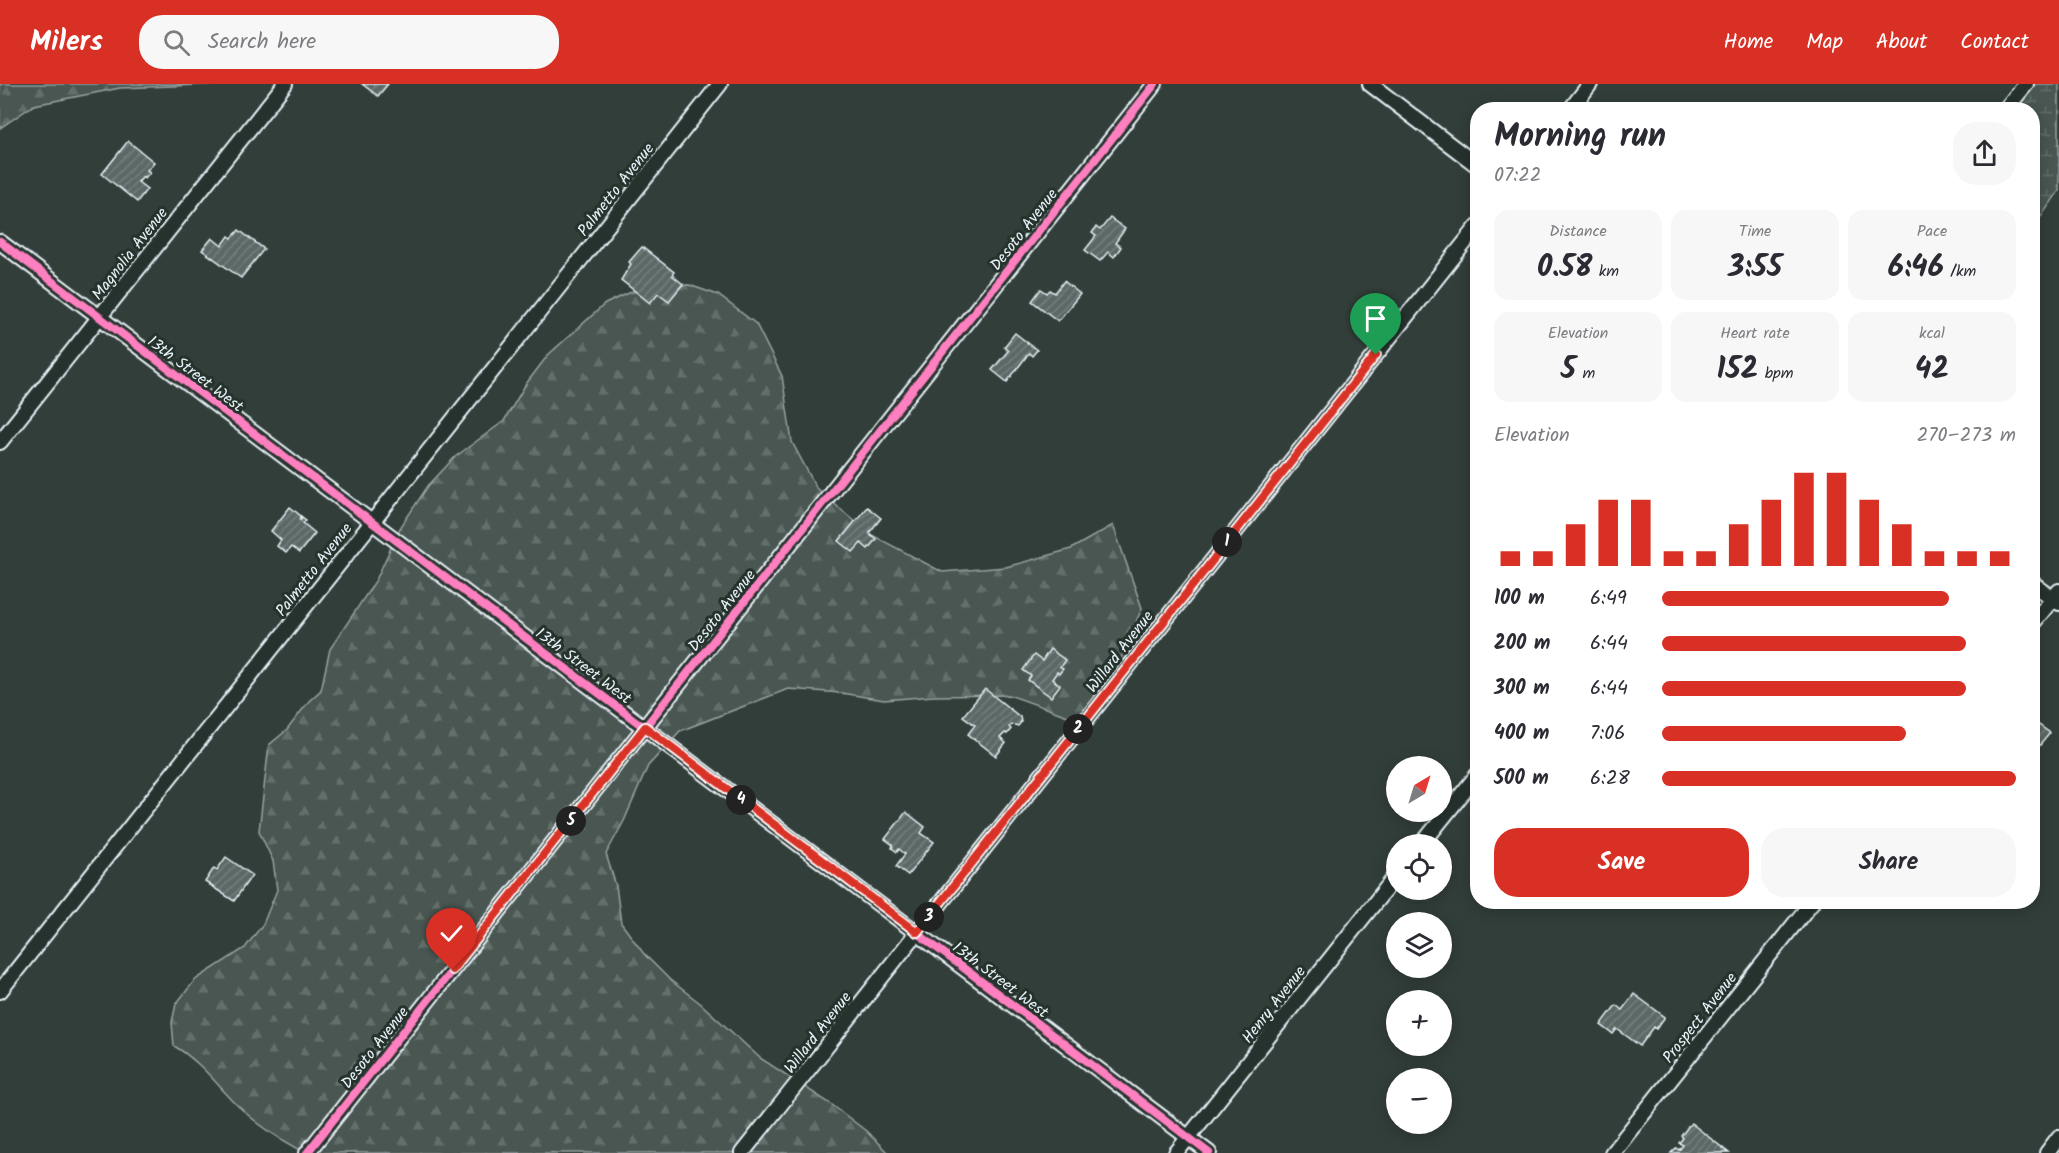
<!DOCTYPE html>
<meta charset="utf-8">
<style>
:root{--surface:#fff;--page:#f7f7f7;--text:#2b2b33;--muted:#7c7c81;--accent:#d93025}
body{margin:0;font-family:Kalam,sans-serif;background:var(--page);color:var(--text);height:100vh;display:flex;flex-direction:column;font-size:22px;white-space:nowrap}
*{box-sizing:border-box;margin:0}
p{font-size:20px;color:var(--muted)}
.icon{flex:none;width:33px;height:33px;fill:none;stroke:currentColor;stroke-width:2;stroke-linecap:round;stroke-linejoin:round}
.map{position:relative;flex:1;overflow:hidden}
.panel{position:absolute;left:1470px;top:18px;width:570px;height:807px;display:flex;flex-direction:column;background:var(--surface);border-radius:24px;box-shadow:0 3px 15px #0003}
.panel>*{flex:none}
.needle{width:39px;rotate:38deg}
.controls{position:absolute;left:1386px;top:672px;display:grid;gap:12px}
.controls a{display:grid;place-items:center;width:66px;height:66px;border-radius:50%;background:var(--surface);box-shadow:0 3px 15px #0003;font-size:30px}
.pin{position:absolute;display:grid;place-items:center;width:51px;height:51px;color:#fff;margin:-62px -26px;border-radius:50% 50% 50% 0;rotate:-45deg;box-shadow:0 0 6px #0007}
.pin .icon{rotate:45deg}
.km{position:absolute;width:30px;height:30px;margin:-15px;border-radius:50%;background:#222;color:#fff;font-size:16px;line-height:30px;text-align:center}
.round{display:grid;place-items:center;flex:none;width:63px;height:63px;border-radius:24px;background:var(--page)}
.summary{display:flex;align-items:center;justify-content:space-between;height:102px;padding:0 24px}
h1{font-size:33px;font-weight:700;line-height:45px}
.figures{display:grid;grid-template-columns:repeat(3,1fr);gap:9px;height:102px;padding:6px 24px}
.figures div{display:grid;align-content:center;border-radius:15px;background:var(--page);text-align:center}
.figures b{font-size:30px;font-weight:700}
.figures small{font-size:16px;font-weight:400}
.figures p{font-size:16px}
.chart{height:168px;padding:12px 24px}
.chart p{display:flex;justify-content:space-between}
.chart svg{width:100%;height:108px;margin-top:6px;stroke:var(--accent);stroke-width:6}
.button{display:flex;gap:12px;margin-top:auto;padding:12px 24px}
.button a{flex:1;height:69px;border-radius:24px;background:var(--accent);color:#fff;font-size:24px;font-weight:700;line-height:69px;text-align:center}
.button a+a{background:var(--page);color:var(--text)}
ul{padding:0 24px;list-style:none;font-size:20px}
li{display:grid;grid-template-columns:96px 72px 1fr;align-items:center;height:45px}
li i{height:15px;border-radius:8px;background:var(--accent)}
header{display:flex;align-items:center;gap:36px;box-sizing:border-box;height:84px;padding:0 30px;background:var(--accent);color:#fff}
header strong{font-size:28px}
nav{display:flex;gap:33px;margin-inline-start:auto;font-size:21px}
.search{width:420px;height:54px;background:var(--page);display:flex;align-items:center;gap:15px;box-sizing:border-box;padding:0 21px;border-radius:24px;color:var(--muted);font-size:22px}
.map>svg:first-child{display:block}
.forest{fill:url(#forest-firs);stroke:#98a4a4;stroke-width:1.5}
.wetland{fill:url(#wetland-marsh);stroke:#98a4a4;stroke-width:1.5}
.building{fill:url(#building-hatch);stroke:#e8f1f8;stroke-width:1.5}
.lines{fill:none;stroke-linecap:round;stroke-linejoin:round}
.minor-casing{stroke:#e8f1f8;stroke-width:18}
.minor{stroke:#26332d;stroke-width:14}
.cycleway-casing{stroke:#26332d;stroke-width:11}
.cycleway{stroke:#ff80c0;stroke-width:8}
.route-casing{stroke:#fff;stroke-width:12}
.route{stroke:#d93025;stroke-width:8}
.labels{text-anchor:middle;stroke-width:6;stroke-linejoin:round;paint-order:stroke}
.street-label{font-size:16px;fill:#e8f1f8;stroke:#26332d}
</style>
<header>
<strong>Milers</strong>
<div class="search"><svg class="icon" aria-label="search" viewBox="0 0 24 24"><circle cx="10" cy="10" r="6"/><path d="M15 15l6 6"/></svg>Search here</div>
<nav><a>Home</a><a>Map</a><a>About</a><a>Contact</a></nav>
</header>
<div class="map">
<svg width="2059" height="1069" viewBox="0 0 2059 1069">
<defs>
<pattern id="forest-firs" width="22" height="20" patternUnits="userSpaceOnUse" patternTransform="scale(1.5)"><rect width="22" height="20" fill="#495651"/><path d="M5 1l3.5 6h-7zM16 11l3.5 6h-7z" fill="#636f6b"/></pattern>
<pattern id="wetland-marsh" width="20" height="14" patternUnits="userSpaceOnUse" patternTransform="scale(1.5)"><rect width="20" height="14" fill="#495651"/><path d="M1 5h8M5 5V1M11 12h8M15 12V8" fill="none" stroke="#636f6b"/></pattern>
<pattern id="building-hatch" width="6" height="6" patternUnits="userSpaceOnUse" patternTransform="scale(1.5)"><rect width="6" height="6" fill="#5c6865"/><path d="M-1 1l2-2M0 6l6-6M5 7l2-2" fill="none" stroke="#737e7c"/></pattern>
</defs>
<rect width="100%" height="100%" fill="#323e39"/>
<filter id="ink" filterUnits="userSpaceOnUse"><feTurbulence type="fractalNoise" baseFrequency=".0167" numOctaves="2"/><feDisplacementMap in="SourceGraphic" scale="12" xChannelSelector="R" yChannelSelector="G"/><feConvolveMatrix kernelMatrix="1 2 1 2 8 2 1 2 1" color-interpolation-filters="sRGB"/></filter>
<g filter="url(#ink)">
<g class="forest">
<path d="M0 0H226L120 4 34 21 0 44Z"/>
<path d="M689 201 718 211 756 240 782 292 792 358 817 405 870 450 942 488 1006 483 1071 465 1113 441 1142 524 1093 641 1009 611 933 612 884 616 841 609 788 605 680 647 648 682 624 737 606 770 616 802 621 839 644 870 670 896 700 919 760 974 831 1020 866 1047 888 1069H306C280 1055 260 1043 238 1022 218 1002 199 976 174 962L172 938 176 920 195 896 245 864 263 840 277 806 273 777 259 747 269 661 287 646 309 617 321 606 330 565 376 496 400 444 428 402 455 373 504 337 526 300 548 271 605 220 629 209 654 202Z"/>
</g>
<path class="wetland" d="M2026 0H2059V107L2033 144 2032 26H2006Z"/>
<g class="building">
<path d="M362 0H388L378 12Z"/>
<path d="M128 57 154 78 147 86 150 88 145 94 143 92 138 98 147 105 137 118 102 90Z"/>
<path d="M1110 134 1125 145 1115 159 1121 163 1114 173 1108 168 1100 177 1085 166 1096 152 1092 149 1096 143 1100 146Z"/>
<path d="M239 146 264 165 241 194 202 166 212 154 222 162 229 152 232 154Z"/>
<path d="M642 163 674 188 672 191 683 200 669 217 658 209 650 219 621 196 631 180 629 178Z"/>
<path d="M1064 197 1080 210 1058 237 1032 217 1041 205 1047 209 1050 206 1055 209Z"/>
<path d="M1015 249 1037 266 1032 272 1029 269 1007 298 992 286 1008 267 1004 263Z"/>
<path d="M290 423 301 432 300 436 302 433 306 436 303 439 315 449 299 469 291 463 286 469 277 462 281 456 271 447Z"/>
<path d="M867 423 881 434 869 449 876 455 868 465 861 459 853 468 839 457Z"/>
<path d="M1050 565 1065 576 1060 583 1063 585 1059 590 1057 588 1052 595 1060 601 1051 613 1028 596 1031 592 1023 586 1034 571 1042 577Z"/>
<path d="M985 605 1020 633 1021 638 1018 642 1011 640 1009 643 1011 645 1007 650 1005 649 1000 654 1006 659 996 672 968 650 975 641 963 632Z"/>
<path d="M2032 636 2050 649 2032 671Z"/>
<path d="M906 728 925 743 921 749 934 758 908 791 896 782 905 770 899 765 897 768 892 764 893 761 885 755Z"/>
<path d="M226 773 252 791 234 817 205 798 214 784 217 786Z"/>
<path d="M1634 910 1665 933 1656 945 1654 943 1640 962 1617 945 1613 950 1601 941 1616 921 1622 926Z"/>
<path d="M1691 1039 1729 1069H1671L1676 1064 1679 1066 1683 1061 1679 1059 1683 1054 1681 1052Z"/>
</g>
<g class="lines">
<defs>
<g id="minor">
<path d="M1370 0 1478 82"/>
<path d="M1570 26 1590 0"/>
<path d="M2005 26 2026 0"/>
<path d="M0 158 1209 1069"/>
<path d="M0 358 285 0"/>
<path d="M2032 499 2059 519"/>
<path d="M2032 540 2059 507"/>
<path d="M1422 760 1478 690"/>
<path d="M0 907 720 0"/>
<path d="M307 1069 1155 0"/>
<path d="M742 1069 1478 142"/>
<path d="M1176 1069 1396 792"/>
<path d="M1612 1069 1812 818"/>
<path d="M2047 1069 2059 1053"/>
</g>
</defs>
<use href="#minor" class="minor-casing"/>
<use href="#minor" class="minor"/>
<defs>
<g id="cycleway">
<path d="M0 158 1209 1069"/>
<path d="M307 1069 1155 0"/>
</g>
</defs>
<use href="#cycleway" class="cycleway-casing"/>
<use href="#cycleway" class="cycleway"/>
</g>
</g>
<g class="lines" filter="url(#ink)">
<defs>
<path id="route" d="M452 886 645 643 917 848 1376 271"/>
</defs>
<use href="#route" class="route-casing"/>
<use href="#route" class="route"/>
</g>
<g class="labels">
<g class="street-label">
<text transform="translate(615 105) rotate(-52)" y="6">Palmetto Avenue</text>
<text transform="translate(1023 145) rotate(-52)" y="6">Desoto Avenue</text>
<text transform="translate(129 169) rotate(-52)" y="6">Magnolia Avenue</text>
<text transform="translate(196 289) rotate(37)" y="6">13th Street West</text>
<text transform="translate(313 485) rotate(-52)" y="6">Palmetto Avenue</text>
<text transform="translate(721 526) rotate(-52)" y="6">Desoto Avenue</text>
<text transform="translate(1119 567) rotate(-52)" y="6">Willard Avenue</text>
<text transform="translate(584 581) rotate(37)" y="6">13th Street West</text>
<text transform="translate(1001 895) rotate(37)" y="6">13th Street West</text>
<text transform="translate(1273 920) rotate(-52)" y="6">Henry Avenue</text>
<text transform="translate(1699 933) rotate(-52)" y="6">Prospect Avenue</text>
<text transform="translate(817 948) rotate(-52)" y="6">Willard Avenue</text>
<text transform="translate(374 963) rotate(-52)" y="6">Desoto Avenue</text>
</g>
</g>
</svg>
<div class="controls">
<a><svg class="needle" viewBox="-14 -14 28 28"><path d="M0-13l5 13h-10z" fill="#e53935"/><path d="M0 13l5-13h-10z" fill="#7c7c81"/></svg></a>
<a><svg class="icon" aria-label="locate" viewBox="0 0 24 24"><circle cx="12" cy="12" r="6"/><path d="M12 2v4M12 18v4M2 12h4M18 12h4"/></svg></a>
<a><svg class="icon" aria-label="layers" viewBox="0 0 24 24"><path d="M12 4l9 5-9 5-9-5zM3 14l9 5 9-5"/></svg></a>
<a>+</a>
<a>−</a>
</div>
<div class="pin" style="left:1376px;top:271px;background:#1e9e55"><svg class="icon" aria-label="arrive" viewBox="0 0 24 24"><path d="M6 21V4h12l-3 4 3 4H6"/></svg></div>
<div class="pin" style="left:452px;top:886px;background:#d93025"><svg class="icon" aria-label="check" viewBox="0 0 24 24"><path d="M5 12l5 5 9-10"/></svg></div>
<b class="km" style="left:1227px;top:458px">1</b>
<b class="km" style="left:1078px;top:645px">2</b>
<b class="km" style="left:929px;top:833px">3</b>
<b class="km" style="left:741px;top:716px">4</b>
<b class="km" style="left:571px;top:737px">5</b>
<section class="panel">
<div class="summary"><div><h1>Morning run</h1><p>07:22</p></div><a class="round"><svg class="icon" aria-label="share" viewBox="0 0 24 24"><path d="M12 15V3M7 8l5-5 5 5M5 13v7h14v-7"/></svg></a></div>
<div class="figures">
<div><p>Distance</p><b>0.58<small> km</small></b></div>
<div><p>Time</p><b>3:55</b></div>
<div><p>Pace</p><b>6:46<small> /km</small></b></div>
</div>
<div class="figures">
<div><p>Elevation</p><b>5<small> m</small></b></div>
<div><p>Heart rate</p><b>152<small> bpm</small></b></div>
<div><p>kcal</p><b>42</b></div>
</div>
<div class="chart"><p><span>Elevation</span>270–273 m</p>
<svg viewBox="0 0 160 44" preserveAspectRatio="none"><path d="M5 44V38M15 44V38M25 44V27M35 44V17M45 44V17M55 44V38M65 44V38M75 44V27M85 44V17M95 44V6M105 44V6M115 44V17M125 44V27M135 44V38M145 44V38M155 44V38"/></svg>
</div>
<ul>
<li><b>100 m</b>6:49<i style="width:81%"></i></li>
<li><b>200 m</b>6:44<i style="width:86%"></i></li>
<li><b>300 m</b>6:44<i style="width:86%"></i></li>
<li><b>400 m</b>7:06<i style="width:69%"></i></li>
<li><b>500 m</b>6:28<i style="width:100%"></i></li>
</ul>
<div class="button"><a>Save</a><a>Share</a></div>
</section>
</div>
